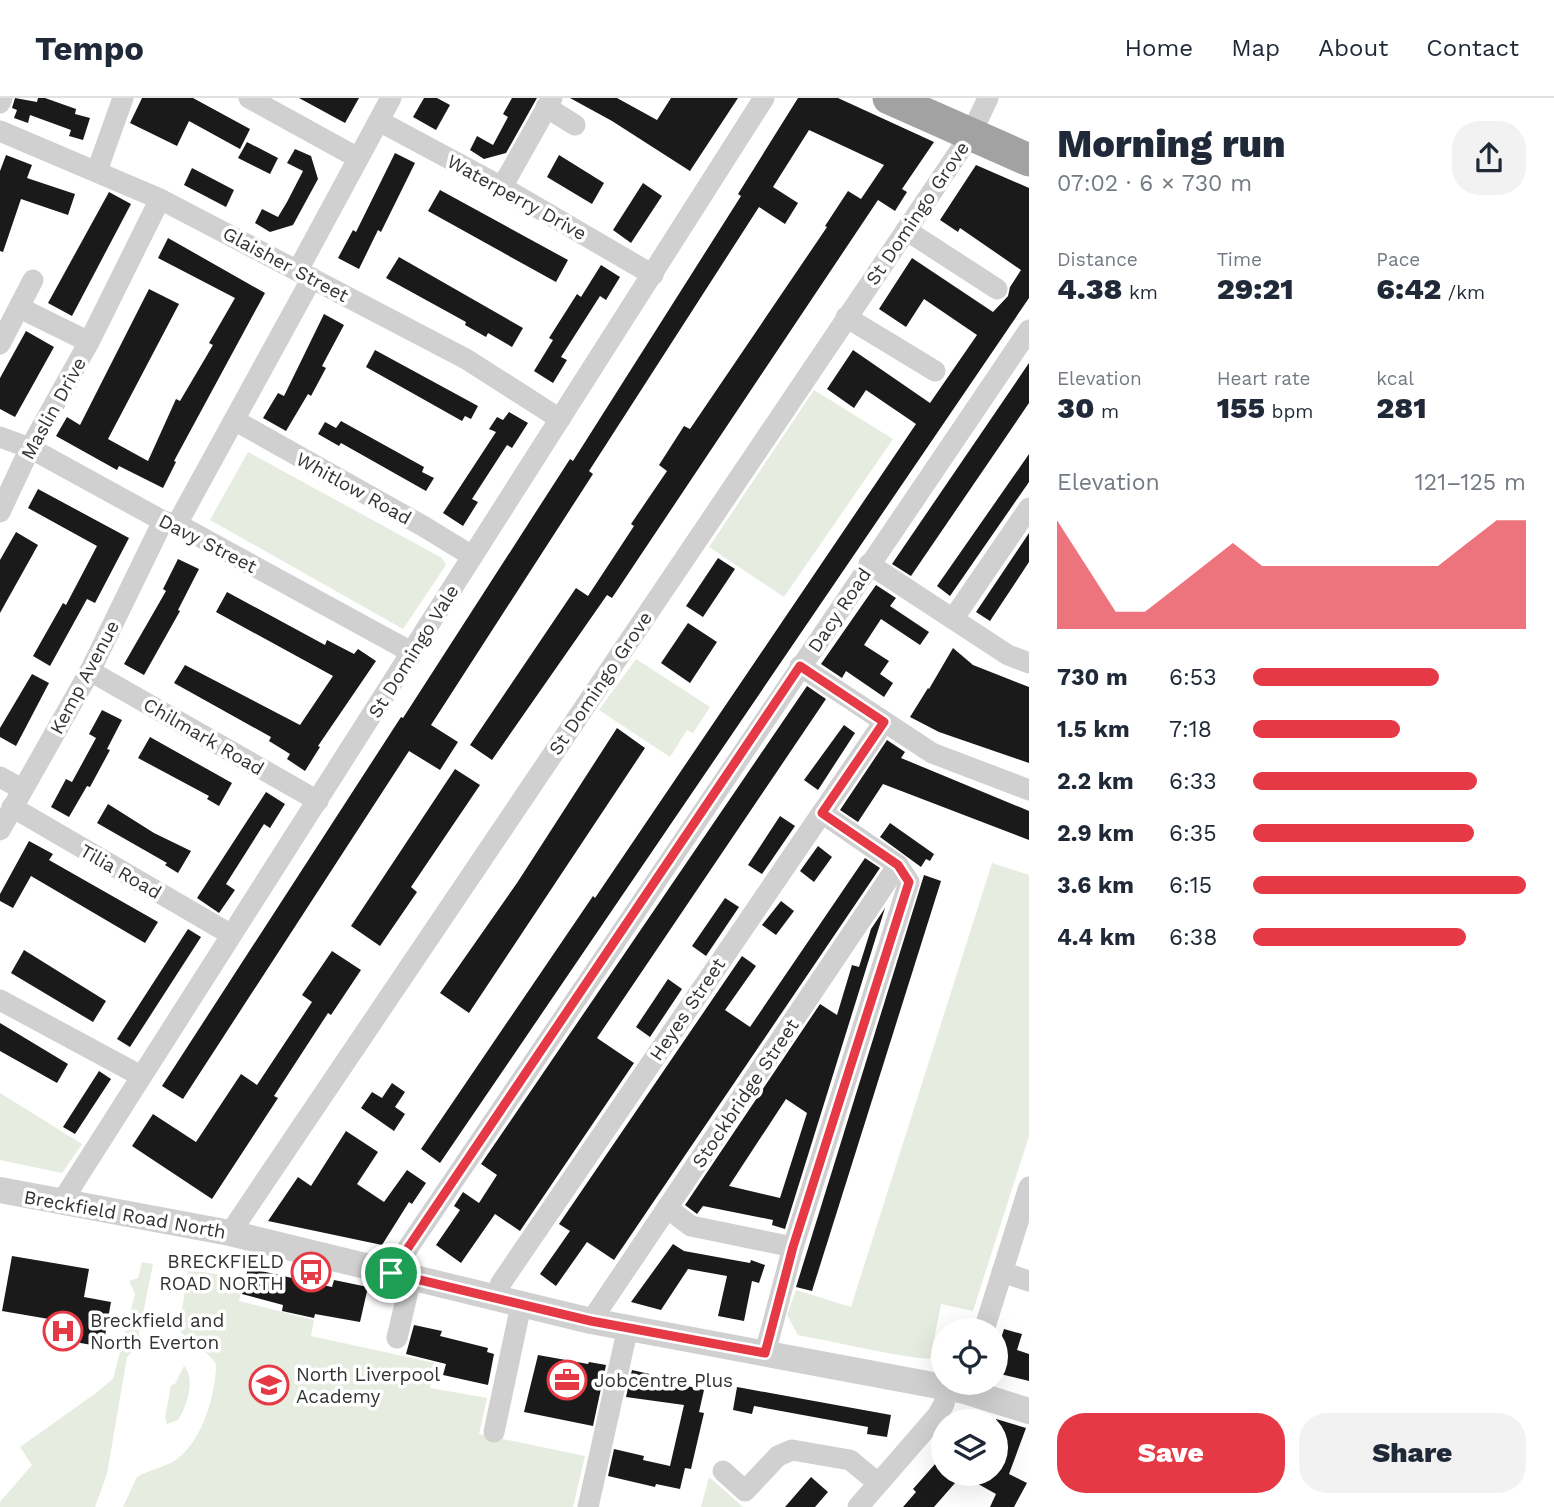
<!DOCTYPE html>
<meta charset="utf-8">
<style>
:root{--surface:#fff;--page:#f2f2f3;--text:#1f2937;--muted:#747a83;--line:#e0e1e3;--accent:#e63946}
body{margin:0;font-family:"Work Sans",sans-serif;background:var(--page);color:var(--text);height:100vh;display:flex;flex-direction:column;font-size:26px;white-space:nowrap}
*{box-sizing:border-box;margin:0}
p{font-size:23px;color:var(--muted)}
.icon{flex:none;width:38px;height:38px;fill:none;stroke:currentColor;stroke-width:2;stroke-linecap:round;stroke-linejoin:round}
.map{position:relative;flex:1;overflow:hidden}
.panel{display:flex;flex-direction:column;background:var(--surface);width:525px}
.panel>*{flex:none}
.buttons{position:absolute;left:931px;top:1220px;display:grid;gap:14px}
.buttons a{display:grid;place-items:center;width:77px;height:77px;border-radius:50%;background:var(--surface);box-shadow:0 7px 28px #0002;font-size:35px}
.pin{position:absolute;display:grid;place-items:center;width:60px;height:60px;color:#fff;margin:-30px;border:4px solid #fff;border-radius:50%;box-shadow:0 2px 7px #0007}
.round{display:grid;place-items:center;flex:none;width:74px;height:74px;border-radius:28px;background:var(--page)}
.head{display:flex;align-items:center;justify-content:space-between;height:119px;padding:0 28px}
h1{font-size:38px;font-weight:800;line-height:52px}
.figures{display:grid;grid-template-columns:repeat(3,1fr);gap:10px;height:119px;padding:7px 28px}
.figures div{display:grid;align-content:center}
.figures b{font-size:30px;font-weight:800}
.figures small{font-size:19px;font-weight:400}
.figures p{font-size:19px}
.chart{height:196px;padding:14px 28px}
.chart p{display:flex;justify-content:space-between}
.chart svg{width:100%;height:126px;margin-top:7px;fill:var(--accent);opacity:.7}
.primary-button{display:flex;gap:14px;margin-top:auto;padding:14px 28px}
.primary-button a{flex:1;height:80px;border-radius:28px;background:var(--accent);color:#fff;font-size:28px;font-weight:800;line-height:80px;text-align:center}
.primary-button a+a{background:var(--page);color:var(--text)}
ul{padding:0 28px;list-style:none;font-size:23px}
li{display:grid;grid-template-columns:112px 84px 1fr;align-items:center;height:52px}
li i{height:18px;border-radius:9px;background:var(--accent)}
header{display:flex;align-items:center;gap:42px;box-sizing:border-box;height:98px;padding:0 35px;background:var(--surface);border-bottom:2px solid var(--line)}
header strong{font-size:33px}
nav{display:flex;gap:38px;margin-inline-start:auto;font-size:24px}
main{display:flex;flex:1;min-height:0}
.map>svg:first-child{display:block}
.green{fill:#e6ecdf}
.building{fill:#1a1a1a;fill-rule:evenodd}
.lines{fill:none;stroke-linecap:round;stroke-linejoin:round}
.minor{stroke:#d0d0d0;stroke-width:21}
.tertiary{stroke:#d0d0d0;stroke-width:26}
.trunk{stroke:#a2a2a2;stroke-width:33}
.route-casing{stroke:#fff;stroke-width:14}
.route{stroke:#e63946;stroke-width:9}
.labels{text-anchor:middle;stroke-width:7;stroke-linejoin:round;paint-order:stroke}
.street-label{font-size:19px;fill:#333;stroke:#fff}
.poi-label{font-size:19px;fill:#333;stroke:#fff;text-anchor:start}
</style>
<header>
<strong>Tempo</strong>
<nav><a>Home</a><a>Map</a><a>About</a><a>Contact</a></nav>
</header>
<main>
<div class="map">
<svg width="1029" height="1409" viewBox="0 0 1029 1409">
<rect width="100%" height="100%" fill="#fff"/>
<g class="green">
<path d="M814 292 893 341 784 499 709 449Z"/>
<path d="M248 354 442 460 446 467 403 531 210 422Z"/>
<path d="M636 561 710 609 693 635 687 632 670 659 599 612Z"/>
<path d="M992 765 1029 777V1038L973 1213 941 1206 930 1261C886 1257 842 1245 798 1237L787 1217 796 1192 851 1209Z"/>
<path d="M0 995 82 1046 62 1075 0 1062Z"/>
<path d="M142 1164 153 1166 136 1250 127 1259 107 1376 95 1409H0V1404L32 1367 20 1349 96 1295 113 1281 135 1196 129 1183 138 1180Z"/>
<path d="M188 1172 245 1180 239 1203 314 1222 311 1238 435 1265 430 1290 487 1300 479 1336 585 1358 573 1409H123L137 1379C149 1372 168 1368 177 1361 202 1343 216 1296 216 1266 207 1250 188 1246 179 1231Z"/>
<path d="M184 1268C196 1281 187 1308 178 1322L167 1326 165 1320 171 1287 175 1286Z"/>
<path d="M709 1379 743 1409H701Z"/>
</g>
<g class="building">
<path d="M15 0 37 4 38 0H45L76 11 75 16 90 20 83 42 69 38 71 32 30 17 28 25 14 20 17 12 12 10Z"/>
<path d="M142 0H193L250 31 240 51 189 23 177 48 130 25Z"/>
<path d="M299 0H359L345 25Z"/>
<path d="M424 0H437L450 7 436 32 413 19Z"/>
<path d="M512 0H537L506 55 484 61 470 52 477 38 493 47 508 19 503 16Z"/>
<path d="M570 0H617L657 22 671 0H738L690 73 612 23Z"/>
<path d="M798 0H838L934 44 902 91 907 94 895 113 878 102 612 500 607 497 492 662 470 647 576 490 588 498 634 428 631 426 667 373 659 367 684 328 690 331 827 129 825 128 848 93 861 101 884 67 809 32 773 89 798 105 785 126 759 109 589 373 593 376 431 627 458 644 440 672 409 653 183 1001 162 988 401 619 403 620 570 361 573 363 741 98 738 96Z"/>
<path d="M247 44 278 60 270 76 238 60Z"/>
<path d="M295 51 311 58 318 81 293 127 270 134 255 125 262 111 278 119 287 104 303 73 287 65Z"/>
<path d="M395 55 415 65 381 134 378 132 359 171 338 160 353 132 356 134Z"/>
<path d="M6 57 32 67 27 80 75 96 68 117 21 101 3 154 0 153V73Z"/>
<path d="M559 57 604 85 592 106 547 79Z"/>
<path d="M976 67 1029 90V200L440 1065 421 1051 593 798 595 800 916 326 866 292 854 310 827 291 853 252 930 305 977 237 924 201 906 229 879 211 912 160 993 214 1008 198 1010 189 1021 172 960 130 958 134 940 122Z"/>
<path d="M192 70 234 92 226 109 184 87Z"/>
<path d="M643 85 662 98 631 145 613 132Z"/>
<path d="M440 92 568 162 556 184 428 113Z"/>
<path d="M109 94 131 106 72 218 48 205Z"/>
<path d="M168 140 265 195 174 363 176 364 163 390 119 368 117 372 56 338 67 319 80 327 149 191 179 206 108 341 148 363 176 301 180 303 213 247 209 245 235 200 158 160Z"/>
<path d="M399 159 523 230 512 249 488 235 486 239 465 227 466 224 386 180Z"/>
<path d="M601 167 620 179 606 202 600 198 561 259 567 262 553 285 534 273 553 242 549 240 577 196 581 199Z"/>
<path d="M324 216 344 227 322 268 326 270 311 298 308 296 286 333 263 320 278 295 284 298Z"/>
<path d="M26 233 54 249 15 319 0 311V280Z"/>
<path d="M375 252 478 308 471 321 465 318 462 323 366 269Z"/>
<path d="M1029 265V305L911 478 892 466Z"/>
<path d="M509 314 528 325 512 350 507 347 472 401 478 404 463 428 443 415 496 334 489 331 497 319 503 322Z"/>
<path d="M341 323 424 369 422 374 434 380 426 393 341 345 339 348 318 336 325 324 336 330Z"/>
<path d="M1029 356V384L950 498 937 488Z"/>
<path d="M38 391 129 440 95 505 87 501 50 568 33 558 63 505 66 507 97 448 28 410Z"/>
<path d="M16 434 38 447 0 515V462Z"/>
<path d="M1029 435V464L990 523 976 514Z"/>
<path d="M718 460 735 471 703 519 686 508Z"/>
<path d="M178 461 199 471 178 512 180 513 144 577 124 566 166 493 163 491Z"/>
<path d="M876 487 896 500 890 508 929 534 920 547 881 521 864 547 889 563 880 576 893 585 884 599 846 573 842 580 821 566Z"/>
<path d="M227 494 325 547 327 542 354 556 358 551 376 563 318 648 320 649 305 673 287 661 290 656 269 643 271 639 174 585 185 567 300 627 333 578 216 514Z"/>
<path d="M688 525 717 544 690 585 661 565Z"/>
<path d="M953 550 973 567 1029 589V665L939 634 910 619 928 590 929 591Z"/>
<path d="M32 576 49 585 16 648 0 639V630Z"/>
<path d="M807 588 826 601 597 940 634 965 520 1133 495 1116 461 1165 436 1147 460 1112 454 1108 463 1094 479 1105 497 1077 481 1066Z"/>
<path d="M102 612 122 622 107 651 110 652 90 689 87 688 69 719 51 709 66 681 72 684 96 640 89 636Z"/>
<path d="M844 627 855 635 818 692 804 682Z"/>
<path d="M617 630 645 650 469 915 440 895 517 785Z"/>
<path d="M150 639 232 685 219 708 207 701 209 698 138 660Z"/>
<path d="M887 642 905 654 901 660 1029 713V742L883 686 858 724 840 712Z"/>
<path d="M455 671 480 687 411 789 417 794 380 848 351 828Z"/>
<path d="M266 694 285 706 270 730 264 726 226 786 235 792 219 815 197 800Z"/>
<path d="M108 706 154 735 191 753 178 775 165 767 167 765 97 725Z"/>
<path d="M780 718 795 728 762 776 748 767Z"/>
<path d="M890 725 934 756 930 763 926 761 921 769 880 739Z"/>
<path d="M29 743 53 756 49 762 158 824 145 845 31 778 13 810 0 803V796Z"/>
<path d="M818 748 832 759 814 784 800 773Z"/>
<path d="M865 760 880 770 614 1162 587 1144 556 1188 540 1176 570 1133 559 1126 742 858 756 868 725 912 750 929Z"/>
<path d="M924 777 941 783 812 1193 796 1189Z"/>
<path d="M725 800 739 809 706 858 692 848Z"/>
<path d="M781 803 794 813 776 837 762 827Z"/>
<path d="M885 810 785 1131 772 1127 773 1122 703 1108 697 1116 685 1107 820 906 837 917 852 867 859 869 871 831ZM786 1001 807 1015 780 1100 729 1088Z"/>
<path d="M188 831 201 839 130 949 117 941Z"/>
<path d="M24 852 106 903 93 924 11 875Z"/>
<path d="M332 853 361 872 331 917 328 915 274 998 278 1000 212 1101 132 1048 153 1016 196 1044 241 976 257 987 312 904 302 897Z"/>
<path d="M668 881 682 891 650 939 636 929Z"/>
<path d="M0 925 68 966 57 985 0 953Z"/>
<path d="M99 973 111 981 75 1036 63 1029Z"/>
<path d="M392 985 405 994 395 1009 405 1016 394 1033 361 1010 372 994 382 1000Z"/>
<path d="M346 1033 378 1054 357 1086 384 1104 407 1072 426 1085 412 1106 409 1104 382 1147 268 1123 298 1079 311 1088Z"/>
<path d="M673 1146 684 1153 750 1165 751 1162 765 1167 759 1185 752 1183 744 1223 718 1218 727 1178 688 1171 661 1212 631 1204Z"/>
<path d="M12 1158 89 1171 84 1199 111 1204 103 1249 75 1244 78 1226 2 1213Z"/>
<path d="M248 1170 332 1189 334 1182 368 1189 360 1224 315 1216 314 1220 282 1213 283 1207 242 1196Z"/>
<path d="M414 1227 442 1233 440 1238 488 1250 487 1254 494 1256 488 1287 443 1277 446 1266 406 1256Z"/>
<path d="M1004 1231 1022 1236 1017 1252 1029 1256V1283L996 1275V1256Z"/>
<path d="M538 1257 588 1266 589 1264 606 1267 593 1328 524 1314Z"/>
<path d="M632 1272 680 1283 679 1286 704 1292 699 1314 704 1315 691 1371 685 1370 680 1391 656 1386 655 1389 608 1378 614 1351 644 1358 643 1362 670 1368 684 1307 626 1299Z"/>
<path d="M737 1289 891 1317 887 1339 867 1336 868 1329 754 1308 752 1316 733 1312Z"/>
<path d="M996 1321 1026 1330 1009 1376 1027 1385 1014 1409H990L996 1396 962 1377 934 1409H903L916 1394 913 1391 943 1357V1376H996Z"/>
<path d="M811 1379 828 1394 815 1409H785Z"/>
</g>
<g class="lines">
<g class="minor">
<path d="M249 0 358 60"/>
<path d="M0 5 2 0"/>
<path d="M546 9 575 27"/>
<path d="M379 23 502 89 653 177"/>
<path d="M0 33 160 101 466 261 560 321"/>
<path d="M97 73 123 0"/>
<path d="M502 89 552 0"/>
<path d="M906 132 997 191"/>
<path d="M298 172 391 0"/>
<path d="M20 210 89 244"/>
<path d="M846 219 935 273"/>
<path d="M0 246 33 182"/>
<path d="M236 323 423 428 472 458"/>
<path d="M0 339 30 350 163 423 177 426 402 549 410 559"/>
<path d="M0 414 30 350 89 244 160 101"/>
<path d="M177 426 312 180"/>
<path d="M869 466 1008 557 1029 565"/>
<path d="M953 521 1029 410"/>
<path d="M800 568 932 655 1029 692"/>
<path d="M90 573 318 703"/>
<path d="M0 679 22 691"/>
<path d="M12 709 230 836"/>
<path d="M0 732 90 573 163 423"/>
<path d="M0 902 141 978"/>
<path d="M61 1105 764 0"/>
<path d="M667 1110 691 1128 793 1149"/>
<path d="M230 1135 971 36 988 0"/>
<path d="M1002 1174 1029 1183"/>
<path d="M391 1175 1029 232"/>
<path d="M495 1201 501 1185 884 624"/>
<path d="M591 1223 898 767"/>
<path d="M984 1232 1029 1089"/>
<path d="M397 1240 411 1180"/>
<path d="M765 1255 793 1149 909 784 898 767 822 715"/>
<path d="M494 1334 521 1207"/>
<path d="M723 1373 745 1393 778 1358 792 1352 850 1362 878 1385"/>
<path d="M588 1409 628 1229"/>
<path d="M858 1409 937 1318 944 1306 947 1290"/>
</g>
<path class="tertiary" d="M0 1092 230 1135 591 1223 965 1293 1029 1313"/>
<path class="trunk" d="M889 0 1029 62"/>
</g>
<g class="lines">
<defs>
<path id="route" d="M800 568 884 624 822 715 898 767 909 784 793 1149 765 1255 591 1223 391 1175Z"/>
</defs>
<use href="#route" class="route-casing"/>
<use href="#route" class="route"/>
</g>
<defs>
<symbol id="bus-ring" viewBox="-11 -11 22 22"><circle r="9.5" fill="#fff" stroke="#e63946" stroke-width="1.5"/><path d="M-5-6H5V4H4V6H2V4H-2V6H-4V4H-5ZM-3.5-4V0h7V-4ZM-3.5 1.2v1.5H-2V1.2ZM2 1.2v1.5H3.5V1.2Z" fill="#e63946"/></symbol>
<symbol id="hospital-ring" viewBox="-11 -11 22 22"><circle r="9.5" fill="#fff" stroke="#e63946" stroke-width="1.5"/><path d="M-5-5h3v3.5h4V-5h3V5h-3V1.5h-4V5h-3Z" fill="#e63946"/></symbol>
<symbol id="office-ring" viewBox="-11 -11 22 22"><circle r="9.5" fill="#fff" stroke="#e63946" stroke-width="1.5"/><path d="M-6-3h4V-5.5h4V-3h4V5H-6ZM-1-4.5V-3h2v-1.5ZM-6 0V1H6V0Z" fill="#e63946"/></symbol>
<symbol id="school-ring" viewBox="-11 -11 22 22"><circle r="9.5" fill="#fff" stroke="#e63946" stroke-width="1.5"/><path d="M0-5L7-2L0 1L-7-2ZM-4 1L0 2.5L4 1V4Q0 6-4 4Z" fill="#e63946"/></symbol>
</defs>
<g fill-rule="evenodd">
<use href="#bus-ring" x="289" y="1152" width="44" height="44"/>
<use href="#hospital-ring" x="41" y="1211" width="44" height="44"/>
<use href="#office-ring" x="545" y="1260" width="44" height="44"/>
<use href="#school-ring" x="247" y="1265" width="44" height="44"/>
</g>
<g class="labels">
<g class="street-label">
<text transform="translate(517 99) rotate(29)" y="7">Waterperry Drive</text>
<text transform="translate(917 115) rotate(-56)" y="7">St Domingo Grove</text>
<text transform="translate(286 166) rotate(28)" y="7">Glaisher Street</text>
<text transform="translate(53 310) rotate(-61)" y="7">Maslin Drive</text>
<text transform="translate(354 390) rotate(29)" y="7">Whitlow Road</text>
<text transform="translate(208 445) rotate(27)" y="7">Davy Street</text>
<text transform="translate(839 512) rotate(-56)" y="7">Dacy Road</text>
<text transform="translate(413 553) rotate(-58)" y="7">St Domingo Vale</text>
<text transform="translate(84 579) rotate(-62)" y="7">Kemp Avenue</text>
<text transform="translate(600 585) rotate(-56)" y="7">St Domingo Grove</text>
<text transform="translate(204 638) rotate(30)" y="7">Chilmark Road</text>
<text transform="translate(121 773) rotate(30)" y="7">Tilia Road</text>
<text transform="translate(687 911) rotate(-56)" y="7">Heyes Street</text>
<text transform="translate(745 995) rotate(-56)" y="7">Stockbridge Street</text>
<text transform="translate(125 1116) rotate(10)" y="7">Breckfield Road North</text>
</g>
<g class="poi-label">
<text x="284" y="1170" text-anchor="end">BRECKFIELD<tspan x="284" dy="22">ROAD NORTH</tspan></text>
<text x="90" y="1229">Breckfield and<tspan x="90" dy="22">North Everton</tspan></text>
<text x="296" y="1283">North Liverpool<tspan x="296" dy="22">Academy</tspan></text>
<text x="594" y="1289">Jobcentre Plus</text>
</g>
</g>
</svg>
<div class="buttons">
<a><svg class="icon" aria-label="locate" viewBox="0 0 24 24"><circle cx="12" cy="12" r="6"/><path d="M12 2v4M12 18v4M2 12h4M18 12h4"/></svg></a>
<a><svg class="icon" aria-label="layers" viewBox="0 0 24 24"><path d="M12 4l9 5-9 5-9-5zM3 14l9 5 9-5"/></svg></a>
</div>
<div class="pin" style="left:391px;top:1175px;background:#1e9e55"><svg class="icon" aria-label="arrive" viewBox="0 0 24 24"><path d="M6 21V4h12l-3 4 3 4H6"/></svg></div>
</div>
<section class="panel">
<div class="head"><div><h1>Morning run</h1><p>07:02 · 6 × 730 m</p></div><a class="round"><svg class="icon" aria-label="share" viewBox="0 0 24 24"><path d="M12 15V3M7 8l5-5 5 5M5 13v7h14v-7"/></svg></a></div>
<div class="figures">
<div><p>Distance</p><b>4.38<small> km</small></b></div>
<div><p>Time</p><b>29:21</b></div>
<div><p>Pace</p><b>6:42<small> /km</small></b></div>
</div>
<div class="figures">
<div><p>Elevation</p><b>30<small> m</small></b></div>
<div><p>Heart rate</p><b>155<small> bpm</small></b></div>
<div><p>kcal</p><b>281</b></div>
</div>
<div class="chart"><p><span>Elevation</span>121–125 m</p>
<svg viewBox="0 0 160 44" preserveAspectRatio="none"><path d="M0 44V6L10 22L20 38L30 38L40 30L50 22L60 14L70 22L80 22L90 22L100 22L110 22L120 22L130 22L140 14L150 6L160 6V44z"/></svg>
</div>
<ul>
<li><b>730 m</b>6:53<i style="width:68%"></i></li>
<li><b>1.5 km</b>7:18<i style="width:54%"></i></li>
<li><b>2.2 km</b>6:33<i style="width:82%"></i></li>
<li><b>2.9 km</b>6:35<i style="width:81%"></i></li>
<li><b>3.6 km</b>6:15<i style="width:100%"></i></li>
<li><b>4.4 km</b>6:38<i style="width:78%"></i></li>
</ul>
<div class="primary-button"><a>Save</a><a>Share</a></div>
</section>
</main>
